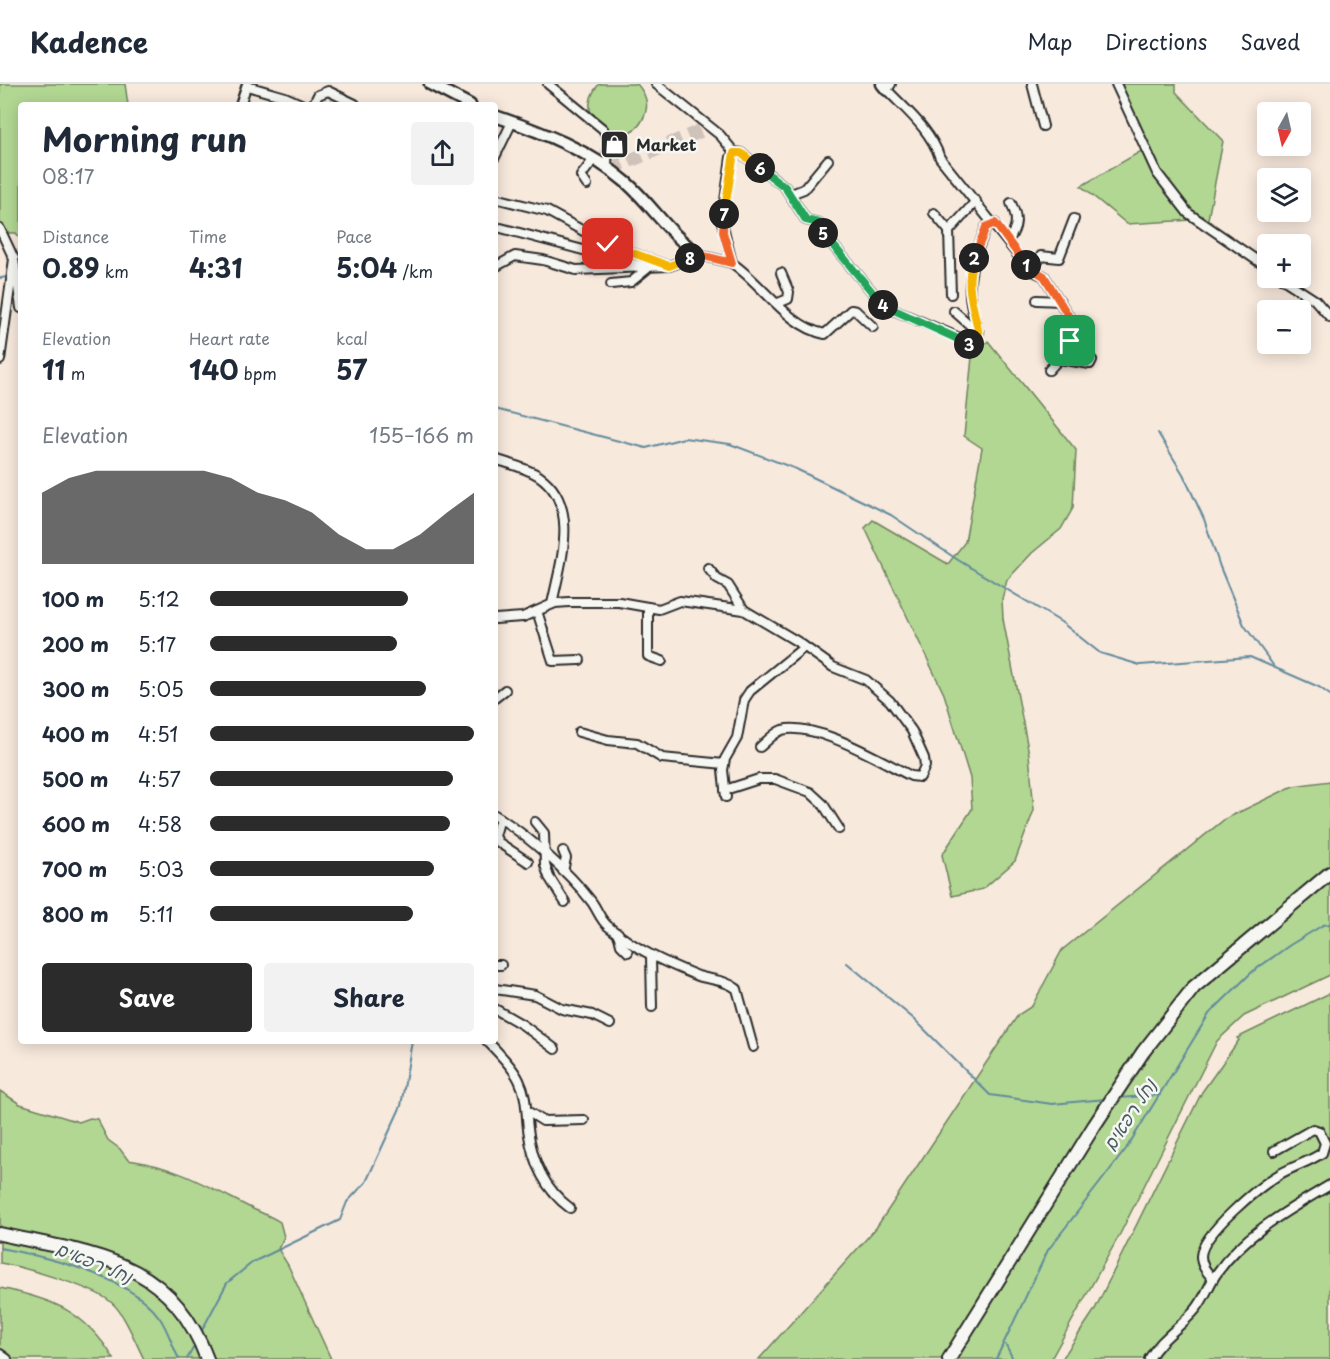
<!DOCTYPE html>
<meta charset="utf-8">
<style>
:root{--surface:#fff;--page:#f2f2f3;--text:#1f2937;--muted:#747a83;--line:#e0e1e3;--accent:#2b2b2b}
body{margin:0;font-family:"Playpen Sans","Playpen Sans Hebrew",sans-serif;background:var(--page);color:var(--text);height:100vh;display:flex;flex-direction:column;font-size:22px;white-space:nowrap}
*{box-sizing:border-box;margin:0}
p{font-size:20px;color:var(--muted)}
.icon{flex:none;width:33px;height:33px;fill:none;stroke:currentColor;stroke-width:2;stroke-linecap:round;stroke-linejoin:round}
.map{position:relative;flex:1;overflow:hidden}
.drawer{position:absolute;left:18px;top:18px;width:480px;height:942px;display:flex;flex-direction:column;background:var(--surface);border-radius:6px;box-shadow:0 3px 15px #0003}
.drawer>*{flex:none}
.needle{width:39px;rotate:188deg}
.controls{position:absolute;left:1257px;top:18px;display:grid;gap:12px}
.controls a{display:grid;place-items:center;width:54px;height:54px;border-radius:6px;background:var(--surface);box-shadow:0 3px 15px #0003;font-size:30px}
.pin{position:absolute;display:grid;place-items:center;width:51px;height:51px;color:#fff;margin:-26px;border-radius:12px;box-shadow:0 3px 9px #0006}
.km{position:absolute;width:30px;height:30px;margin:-15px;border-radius:50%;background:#222;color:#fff;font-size:16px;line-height:30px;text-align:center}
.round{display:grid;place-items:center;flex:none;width:63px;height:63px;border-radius:6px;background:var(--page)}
.headline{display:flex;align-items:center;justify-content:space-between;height:102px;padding:0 24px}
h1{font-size:33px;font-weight:700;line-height:45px}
.metrics{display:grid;grid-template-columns:repeat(3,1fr);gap:9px;height:102px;padding:6px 24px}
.metrics div{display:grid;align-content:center}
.metrics b{font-size:26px;font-weight:700}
.metrics small{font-size:16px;font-weight:400}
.metrics p{font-size:16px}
.chart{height:168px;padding:12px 24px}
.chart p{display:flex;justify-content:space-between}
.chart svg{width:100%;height:108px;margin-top:6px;fill:var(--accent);opacity:.7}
.button{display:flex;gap:12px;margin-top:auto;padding:12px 24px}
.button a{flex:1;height:69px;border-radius:6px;background:var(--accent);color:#fff;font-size:24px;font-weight:700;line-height:69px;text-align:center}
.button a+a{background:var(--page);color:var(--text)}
ul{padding:0 24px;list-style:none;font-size:20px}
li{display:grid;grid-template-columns:96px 72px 1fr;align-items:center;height:45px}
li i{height:15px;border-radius:8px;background:var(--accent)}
header{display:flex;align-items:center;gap:36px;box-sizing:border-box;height:84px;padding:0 30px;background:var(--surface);border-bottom:2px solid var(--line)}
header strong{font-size:28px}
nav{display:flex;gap:33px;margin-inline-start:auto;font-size:21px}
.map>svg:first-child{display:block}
.green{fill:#b2d792;stroke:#6e815e;stroke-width:1.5}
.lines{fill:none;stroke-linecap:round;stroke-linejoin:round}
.stream{stroke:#628a9c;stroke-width:2}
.highway-tunnel{stroke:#cfc3b9;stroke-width:14;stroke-dasharray:14 7;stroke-linecap:butt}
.street-casing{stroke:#2b2b2b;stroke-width:12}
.secondary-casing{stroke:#2b2b2b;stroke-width:15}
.primary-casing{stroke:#2b2b2b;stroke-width:16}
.street{stroke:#f6f6f2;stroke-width:8}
.secondary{stroke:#f6f6f2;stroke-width:10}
.primary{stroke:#f6f6f2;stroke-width:12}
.split-1-casing{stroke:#fff;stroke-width:12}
.split-2-casing{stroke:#fff;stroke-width:12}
.split-3-casing{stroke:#fff;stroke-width:12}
.split-4-casing{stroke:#fff;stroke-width:12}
.split-5-casing{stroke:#fff;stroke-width:12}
.split-6-casing{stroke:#fff;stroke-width:12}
.split-7-casing{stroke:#fff;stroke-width:12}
.split-8-casing{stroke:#fff;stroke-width:12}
.split-9-casing{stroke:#fff;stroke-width:12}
.split-1{stroke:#f0652b;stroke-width:8}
.split-2{stroke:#f0652b;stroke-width:8}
.split-3{stroke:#f5b400;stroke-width:8}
.split-4{stroke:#22a559;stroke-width:8}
.split-5{stroke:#22a559;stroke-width:8}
.split-6{stroke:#22a559;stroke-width:8}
.split-7{stroke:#f5b400;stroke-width:8}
.split-8{stroke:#f0652b;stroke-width:8}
.split-9{stroke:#f5b400;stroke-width:8}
.labels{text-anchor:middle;stroke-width:5;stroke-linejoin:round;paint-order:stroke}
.poi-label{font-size:16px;font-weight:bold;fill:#2b2b2b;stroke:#f6f6f2;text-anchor:start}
.water-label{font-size:18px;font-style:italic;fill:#465b63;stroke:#f6f6f2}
</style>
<header>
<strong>Kadence</strong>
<nav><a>Map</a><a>Directions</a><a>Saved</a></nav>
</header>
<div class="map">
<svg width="1330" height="1275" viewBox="0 0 1330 1275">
<rect width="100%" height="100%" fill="#f8e9dd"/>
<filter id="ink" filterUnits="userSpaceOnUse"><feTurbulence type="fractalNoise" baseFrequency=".0167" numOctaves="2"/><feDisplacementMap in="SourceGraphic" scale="12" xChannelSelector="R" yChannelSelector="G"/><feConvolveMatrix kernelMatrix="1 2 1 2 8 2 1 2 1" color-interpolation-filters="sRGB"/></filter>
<g filter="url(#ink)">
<g class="green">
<path d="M0 0H125L128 21H21V155L16 149H0Z"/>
<path d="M599 0H637C645 9 649 19 645 30 631 73 566 38 599 0Z"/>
<path d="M1121 0H1176V8L1223 57 1208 135 1127 140 1081 102 1145 65Z"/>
<path d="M988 257 1076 366 1073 424 1061 445 1032 469 1007 496 1002 515 1003 535 1029 670 1034 726 1015 777 983 805 952 812 942 771 972 725 970 694 944 610 865 444 873 436 948 480 965 458 982 364 964 352 972 273Z"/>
<path d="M1330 697V891L1244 932 1217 957 1120 1150 1051 1275H759L876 1144 1018 931 1032 922 1062 866 1225 735 1293 702Z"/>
<path d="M1330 909V1275H1062L1094 1227 1202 1008 1239 956 1237 954Z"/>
<path d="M0 1007 20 1020 79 1038 90 1034 97 1035 108 1056 120 1065 128 1076C175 1082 209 1103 251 1124 261 1129 271 1132 280 1138L284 1153 278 1165 288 1181 331 1275H144C136 1260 125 1230 112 1219 97 1204 23 1183 0 1179Z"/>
<path d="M0 1204C53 1215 85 1227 114 1275H0Z"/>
</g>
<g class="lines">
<g class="stream">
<path d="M0 194 9 193"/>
<path d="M495 325 646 364 684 354 730 360 796 385 891 431 958 476 1061 538 1100 569 1140 581 1250 573 1319 603 1330 611"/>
<path d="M1158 349 1183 390 1204 435 1220 483 1244 541 1273 581"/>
<path d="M847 879 914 935 990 1011 1052 1020 1106 1015"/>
<path d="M1118 1014 1160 1011"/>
<path d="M0 1164C47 1173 130 1192 159 1233 168 1245 172 1262 179 1275"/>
<path d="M200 1250 227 1199 253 1178 340 1136 347 1118 366 1098 401 1022 412 957"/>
<path d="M1006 1261 1013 1275"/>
<path d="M187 1275 195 1261"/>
<path d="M996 1275 1048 1166 1126 1065 1209 930 1252 888 1290 861 1323 841 1330 840"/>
</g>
<path class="highway-tunnel" d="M610 85 710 43"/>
<defs>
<g id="street">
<path d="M548 0 603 45 608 55 607 83"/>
<path d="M656 0 720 51 734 68"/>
<path d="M891 0 887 6C907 27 930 45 940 74L1029 185 1044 192 1071 236 1070 257 1092 276 1090 280 1059 275 1049 286"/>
<path d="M1032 0 1043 42"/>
<path d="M1116 0 1157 89 1188 129 1268 184"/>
<path d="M247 2 285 13 303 21"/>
<path d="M240 21 247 0"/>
<path d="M313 21 318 11 328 7 355 20"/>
<path d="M495 73 512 38"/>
<path d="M587 101 581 92 594 75"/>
<path d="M791 110 804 105 828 76"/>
<path d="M495 114 547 127 607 160 665 181"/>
<path d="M934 129 949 147"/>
<path d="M501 144 643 182"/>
<path d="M0 145 14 175 21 224"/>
<path d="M1008 157C1018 143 1018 134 1011 119"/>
<path d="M732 179C763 200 788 243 825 250L851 226 856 227 873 243"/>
<path d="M495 183 515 172 543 176 576 186 669 182 700 171 732 179 722 138 731 73 734 68 741 69 785 103 806 136 819 139 822 148 884 222 974 260 978 257C979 244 973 233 971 220 966 190 976 171 986 143L995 139"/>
<path d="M1033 187 1041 172 1059 174 1074 135"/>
<path d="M1281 194 1315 216 1330 233"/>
<path d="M611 200 631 198 647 185"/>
<path d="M951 210 949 147 976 117"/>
<path d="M1037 216 1060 217"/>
<path d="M778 219 788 215 789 208 781 189"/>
<path d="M954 227 979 249"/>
<path d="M0 276 14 175"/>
<path d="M495 375C509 380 527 384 539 392 581 421 560 480 552 520"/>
<path d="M708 484 717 495 728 501 744 526"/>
<path d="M648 523V572L662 577"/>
<path d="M537 527 553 577 580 576"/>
<path d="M495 535 523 533 555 519 569 518H619L659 525 680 517 744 526 798 558 833 583 866 596 890 617 912 647 924 674 925 682 920 693 911 692C881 677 815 637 782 646 774 649 766 658 760 663"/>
<path d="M495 614 505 606"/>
<path d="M579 648 608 656 637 659 662 674 724 680"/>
<path d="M725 706 759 695H775L810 708 823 720 839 745"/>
<path d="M726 713 723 686 725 675 737 654 744 616 750 607 803 564"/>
<path d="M495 731C527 751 568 787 591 817 598 826 600 836 609 843 636 866 666 879 698 892 711 896 726 896 737 905L753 963"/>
<path d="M500 734 495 752 498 758 528 778"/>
<path d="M535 738 544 749 545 781 549 793 565 818"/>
<path d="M563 767 566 774 563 787"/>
<path d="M618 849 621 861 628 868"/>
<path d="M651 872 652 923"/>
<path d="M495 881H501"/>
<path d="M495 905 535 911 562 925 592 931 610 940"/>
<path d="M495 925 523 941 555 965"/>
<path d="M487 957C497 967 513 983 519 996 527 1012 526 1028 528 1045 532 1077 544 1105 570 1124"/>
<path d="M527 1027 543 1037 584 1036"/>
<path d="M1213 1195C1207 1188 1201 1182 1201 1172 1202 1149 1261 1101 1280 1090 1294 1082 1309 1078 1322 1069L1325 1059 1319 1047 1313 1045 1274 1067"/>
<path d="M0 1270 7 1275"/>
<path d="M1149 1275C1161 1254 1181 1243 1196 1225 1205 1214 1209 1200 1217 1189 1244 1150 1290 1125 1330 1101"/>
</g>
<g id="secondary">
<path d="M430 0 470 21"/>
<path d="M882 0 887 6"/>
<path d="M495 32C542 48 589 66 627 99 653 122 670 152 700 171"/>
</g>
<g id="primary">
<path d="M0 1150C91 1170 170 1174 207 1275"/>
<path d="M949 1275 1094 1042 1143 968 1194 903 1330 789"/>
</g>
</defs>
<use href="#street" class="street-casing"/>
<use href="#secondary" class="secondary-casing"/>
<use href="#primary" class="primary-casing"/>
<use href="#street" class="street"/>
<use href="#secondary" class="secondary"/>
<use href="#primary" class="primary"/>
</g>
</g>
<g class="lines" filter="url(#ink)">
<defs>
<path id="split-1" d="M1026 181 1044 192 1071 236 1070 257"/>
<path id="split-2" d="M974 174 986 143 995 139 1026 181"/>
<path id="split-3" d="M969 260 978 257 979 252C975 224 963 202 974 174"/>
<path id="split-4" d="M883 221 969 260"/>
<path id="split-5" d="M823 149 883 221"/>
<path id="split-6" d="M760 84 785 103 806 136 819 139 823 149"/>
<path id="split-7" d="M724 130 734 69H741L760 84"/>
<path id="split-8" d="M690 174 700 171 732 179 723 148 724 130"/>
<path id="split-9" d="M608 160 669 182 690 174"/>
</defs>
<use href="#split-1" class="split-1-casing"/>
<use href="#split-2" class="split-2-casing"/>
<use href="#split-3" class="split-3-casing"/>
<use href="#split-4" class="split-4-casing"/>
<use href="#split-5" class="split-5-casing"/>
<use href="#split-6" class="split-6-casing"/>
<use href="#split-7" class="split-7-casing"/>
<use href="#split-8" class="split-8-casing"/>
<use href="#split-9" class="split-9-casing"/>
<use href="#split-1" class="split-1"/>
<use href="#split-2" class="split-2"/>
<use href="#split-3" class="split-3"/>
<use href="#split-4" class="split-4"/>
<use href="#split-5" class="split-5"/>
<use href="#split-6" class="split-6"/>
<use href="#split-7" class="split-7"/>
<use href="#split-8" class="split-8"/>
<use href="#split-9" class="split-9"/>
</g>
<defs>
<symbol id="shop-square" viewBox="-11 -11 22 22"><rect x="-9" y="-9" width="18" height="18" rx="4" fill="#2b2b2b" stroke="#f6f6f2"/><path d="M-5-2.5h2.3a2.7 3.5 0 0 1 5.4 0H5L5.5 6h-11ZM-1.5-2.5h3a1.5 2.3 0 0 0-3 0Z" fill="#fff"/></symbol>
</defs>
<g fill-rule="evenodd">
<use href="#shop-square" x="598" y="44" width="33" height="33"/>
</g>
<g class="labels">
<g class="poi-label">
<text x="636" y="67">Market</text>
</g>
<g class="water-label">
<text transform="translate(1130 1031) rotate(-57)" y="6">נחל רפאים</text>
<text transform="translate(94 1179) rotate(22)" y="6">נחל רפאים</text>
</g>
</g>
</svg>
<div class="controls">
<a><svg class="needle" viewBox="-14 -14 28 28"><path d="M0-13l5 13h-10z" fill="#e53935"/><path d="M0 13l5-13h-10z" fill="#747a83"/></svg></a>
<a><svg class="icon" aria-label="layers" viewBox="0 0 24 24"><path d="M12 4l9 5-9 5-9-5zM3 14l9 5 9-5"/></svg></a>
<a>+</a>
<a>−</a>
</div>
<div class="pin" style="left:1070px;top:257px;background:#1e9e55"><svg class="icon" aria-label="arrive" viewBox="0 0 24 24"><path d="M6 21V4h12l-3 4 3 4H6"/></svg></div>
<div class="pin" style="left:608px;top:160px;background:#d93025"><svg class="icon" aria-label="check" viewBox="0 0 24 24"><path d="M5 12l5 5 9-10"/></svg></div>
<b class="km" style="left:1026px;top:181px">1</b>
<b class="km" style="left:974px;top:174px">2</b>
<b class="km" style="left:969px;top:260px">3</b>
<b class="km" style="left:883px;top:221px">4</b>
<b class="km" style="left:823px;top:149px">5</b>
<b class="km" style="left:760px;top:84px">6</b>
<b class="km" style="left:724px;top:130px">7</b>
<b class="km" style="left:690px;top:174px">8</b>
<section class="drawer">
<div class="headline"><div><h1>Morning run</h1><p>08:17</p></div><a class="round"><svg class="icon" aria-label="share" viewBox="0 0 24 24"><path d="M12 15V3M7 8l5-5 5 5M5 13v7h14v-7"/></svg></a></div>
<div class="metrics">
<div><p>Distance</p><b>0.89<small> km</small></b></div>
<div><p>Time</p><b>4:31</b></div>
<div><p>Pace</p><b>5:04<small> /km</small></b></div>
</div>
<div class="metrics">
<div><p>Elevation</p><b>11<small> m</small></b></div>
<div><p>Heart rate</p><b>140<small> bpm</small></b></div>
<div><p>kcal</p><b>57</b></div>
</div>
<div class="chart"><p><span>Elevation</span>155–166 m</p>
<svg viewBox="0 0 160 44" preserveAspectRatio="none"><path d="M0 44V15L10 9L20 6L30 6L40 6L50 6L60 6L70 9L80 15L90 18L100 23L110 32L120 38L130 38L140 32L150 23L160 15V44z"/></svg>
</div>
<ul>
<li><b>100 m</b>5:12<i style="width:75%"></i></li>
<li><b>200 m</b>5:17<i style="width:71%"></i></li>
<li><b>300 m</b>5:05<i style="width:82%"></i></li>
<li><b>400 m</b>4:51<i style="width:100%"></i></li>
<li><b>500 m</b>4:57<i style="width:92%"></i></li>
<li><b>600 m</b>4:58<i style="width:91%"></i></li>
<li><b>700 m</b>5:03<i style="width:85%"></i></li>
<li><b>800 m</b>5:11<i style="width:77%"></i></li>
</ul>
<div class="button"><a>Save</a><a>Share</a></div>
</section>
</div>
